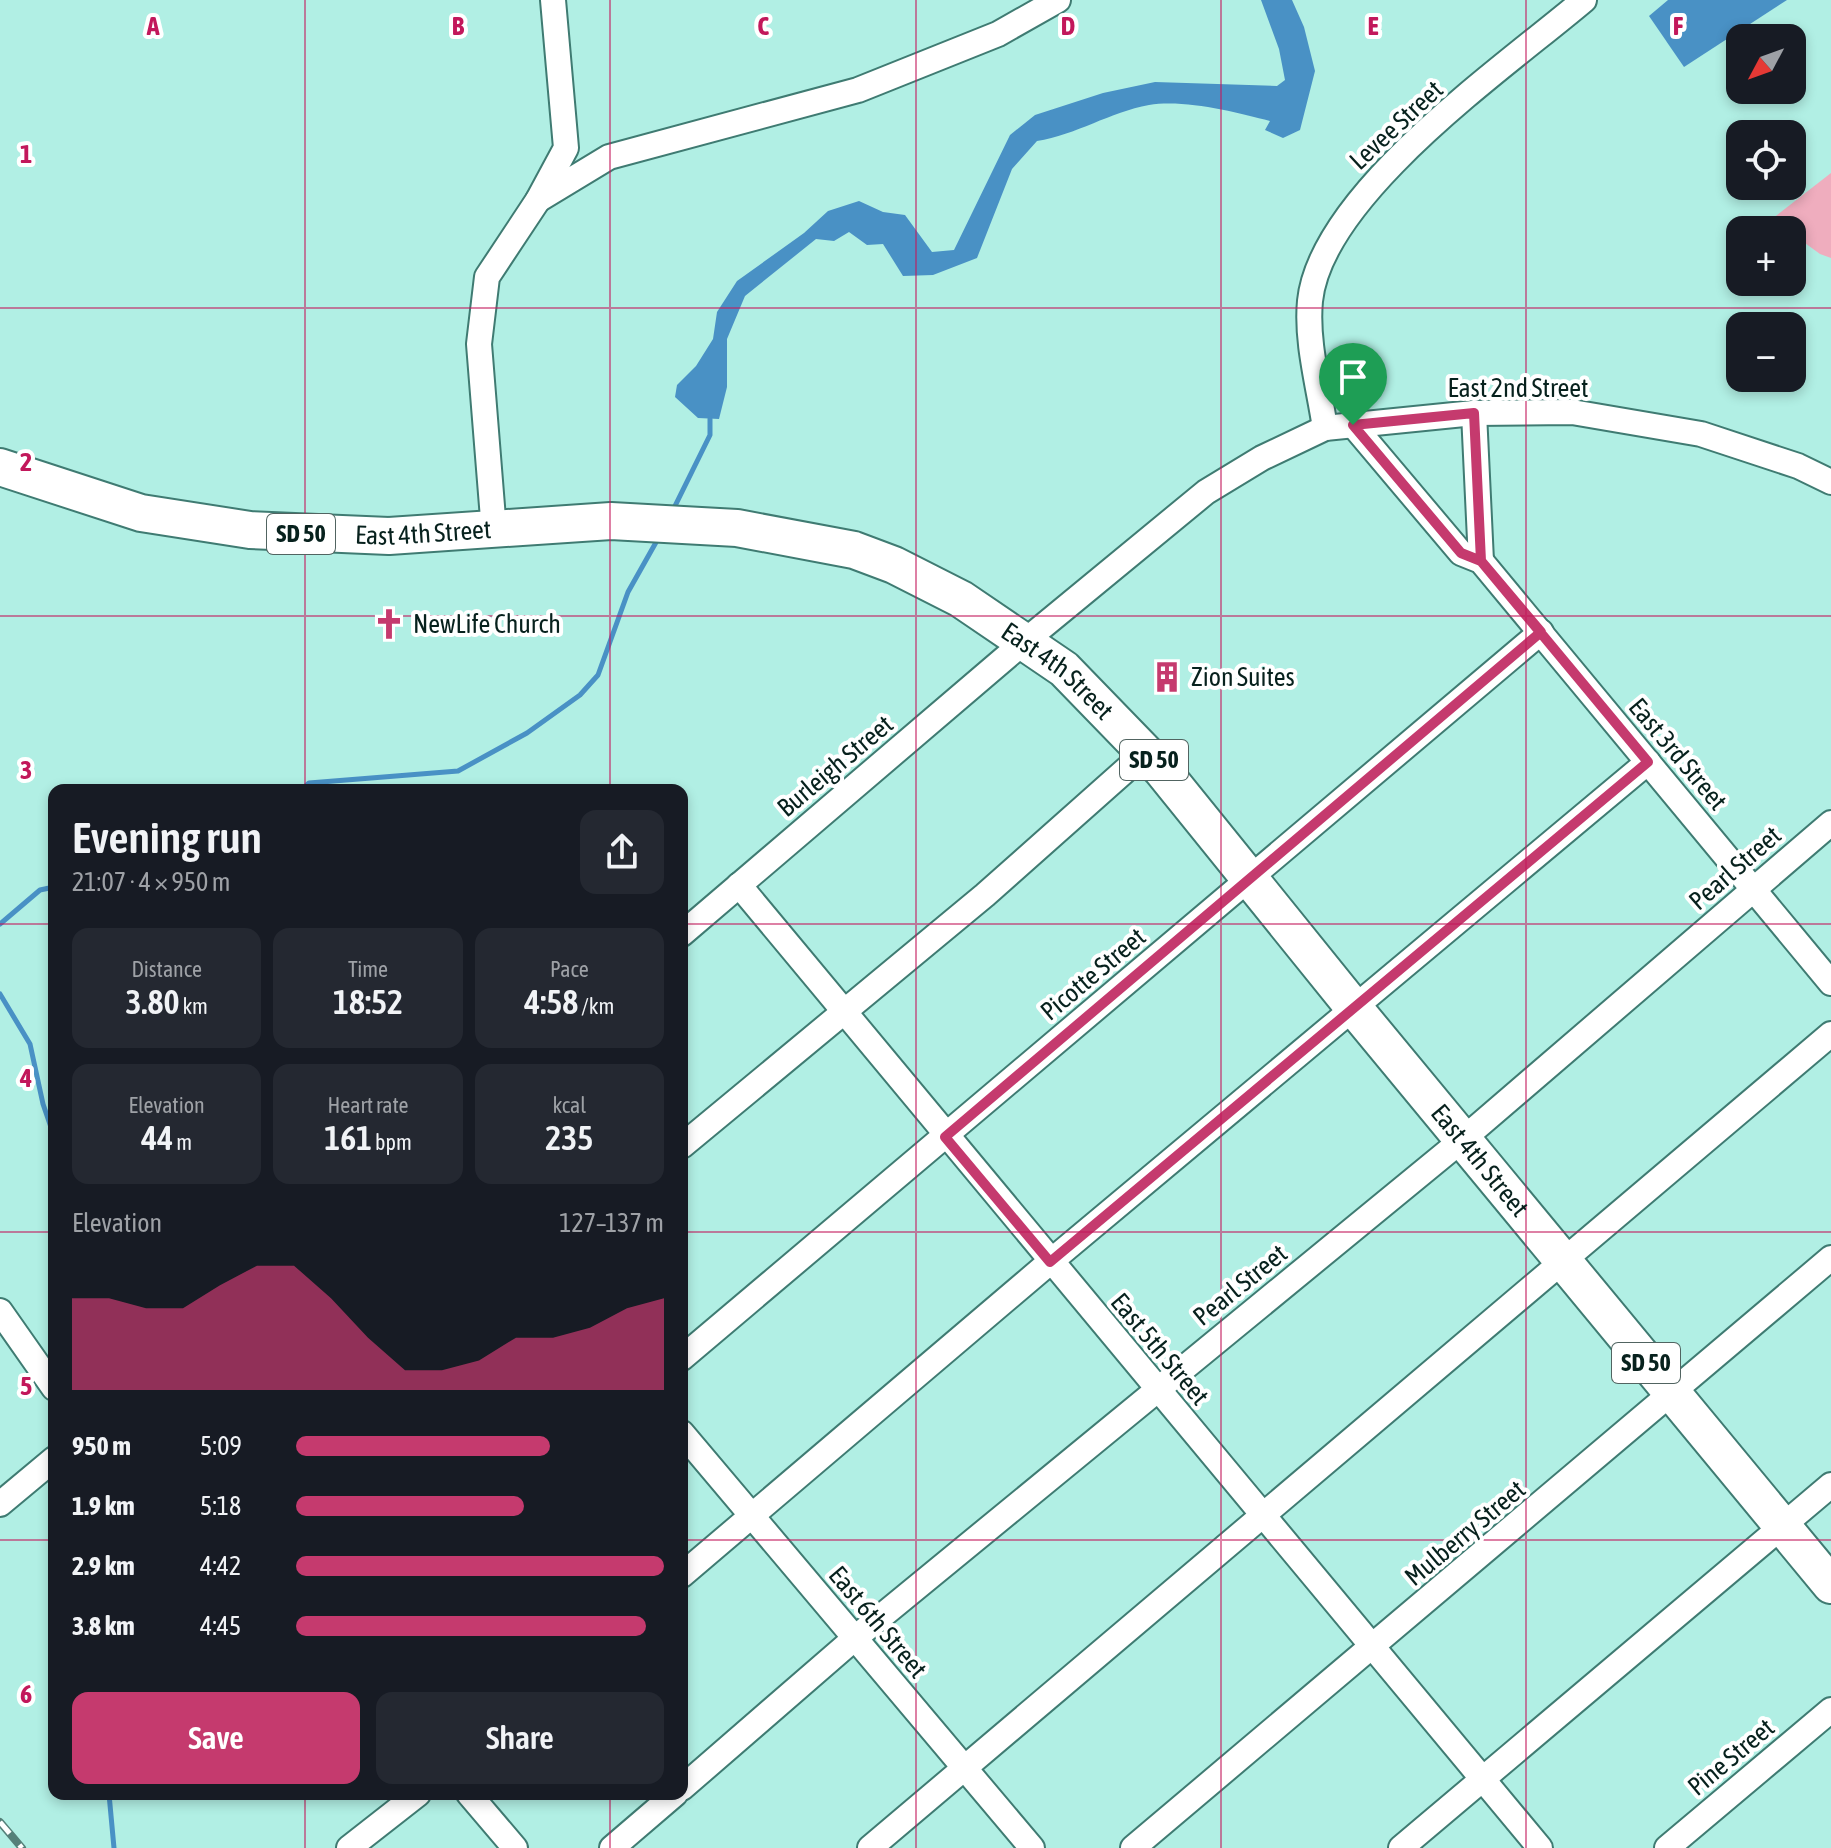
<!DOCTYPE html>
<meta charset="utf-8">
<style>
:root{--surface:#171b24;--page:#242831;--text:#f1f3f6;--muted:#9ea1a6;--accent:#c53a6e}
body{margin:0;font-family:"Asap Condensed",sans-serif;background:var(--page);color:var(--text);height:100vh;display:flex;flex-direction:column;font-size:30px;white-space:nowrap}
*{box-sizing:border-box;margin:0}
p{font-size:26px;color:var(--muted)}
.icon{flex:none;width:44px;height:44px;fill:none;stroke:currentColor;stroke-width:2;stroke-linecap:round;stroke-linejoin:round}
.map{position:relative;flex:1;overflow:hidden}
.panel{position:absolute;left:48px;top:784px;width:640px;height:1016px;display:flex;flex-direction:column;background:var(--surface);border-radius:16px;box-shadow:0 4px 12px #0003}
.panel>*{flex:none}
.needle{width:52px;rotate:229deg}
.buttons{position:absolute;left:1726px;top:24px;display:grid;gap:16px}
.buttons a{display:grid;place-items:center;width:80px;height:80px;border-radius:16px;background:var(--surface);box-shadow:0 4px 12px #0003;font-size:40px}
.pin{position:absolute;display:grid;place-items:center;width:68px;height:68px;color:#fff;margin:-82px -34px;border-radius:50% 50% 50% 0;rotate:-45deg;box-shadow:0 0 8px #0007}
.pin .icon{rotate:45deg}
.round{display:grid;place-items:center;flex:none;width:84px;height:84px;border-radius:16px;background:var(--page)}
.summary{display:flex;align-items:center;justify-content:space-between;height:136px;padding:0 24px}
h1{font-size:44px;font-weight:600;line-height:60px}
.figures{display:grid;grid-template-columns:repeat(3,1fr);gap:12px;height:136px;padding:8px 24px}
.figures div{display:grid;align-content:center;border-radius:16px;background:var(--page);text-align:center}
.figures b{font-size:34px;font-weight:600}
.figures small{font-size:22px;font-weight:400}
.figures p{font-size:22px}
.chart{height:224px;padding:16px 24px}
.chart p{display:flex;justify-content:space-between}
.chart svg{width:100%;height:144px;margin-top:8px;fill:var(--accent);opacity:.7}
.primary-button{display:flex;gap:16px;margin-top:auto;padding:16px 24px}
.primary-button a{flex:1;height:92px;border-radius:16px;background:var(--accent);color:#fff;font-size:32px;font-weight:600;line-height:92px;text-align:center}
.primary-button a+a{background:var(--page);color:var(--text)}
ul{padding:0 24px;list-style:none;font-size:26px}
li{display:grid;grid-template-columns:128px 96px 1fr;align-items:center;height:60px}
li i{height:20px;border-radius:10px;background:var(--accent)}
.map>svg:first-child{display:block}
.green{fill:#efadbe}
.water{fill:#4991c5}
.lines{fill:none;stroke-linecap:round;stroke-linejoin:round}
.stream{stroke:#4991c5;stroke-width:5}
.minor-casing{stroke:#3f7b72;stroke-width:28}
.highway-casing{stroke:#3f7b72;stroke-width:40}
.minor{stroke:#fff;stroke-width:24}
.highway{stroke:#fff;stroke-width:36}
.rail-casing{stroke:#558079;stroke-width:8}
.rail{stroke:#fff;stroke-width:5;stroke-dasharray:15;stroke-linecap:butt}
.route-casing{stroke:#fff;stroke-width:16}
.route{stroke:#c53a6e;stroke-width:10}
.grid{fill:none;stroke:#c2185b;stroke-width:2;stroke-opacity:0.55}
.labels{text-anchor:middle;stroke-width:8;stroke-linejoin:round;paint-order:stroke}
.shield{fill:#fff;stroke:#516461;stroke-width:2}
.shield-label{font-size:24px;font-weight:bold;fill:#07211d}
.street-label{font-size:26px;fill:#07211d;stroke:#fff}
.poi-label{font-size:26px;fill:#07211d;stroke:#fff;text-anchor:start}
.grid-label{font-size:26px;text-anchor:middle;font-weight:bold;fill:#c2185b;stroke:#fff;stroke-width:8;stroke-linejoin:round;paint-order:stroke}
</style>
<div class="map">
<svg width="1831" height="1848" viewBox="0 0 1831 1848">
<rect width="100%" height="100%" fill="#b1efe4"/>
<path class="green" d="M1831 173V258L1820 254 1772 219Z"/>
<g class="water">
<path d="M1261 0H1292L1304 27 1315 71 1300 130 1283 138 1265 130 1270 121C1236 112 1184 99 1149 105 1110 112 1076 135 1037 141L1012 169 977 258 933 275 903 276 883 244 867 245 849 232 834 241 816 239 745 296 727 339V387L719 419 698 418 675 397 677 385 696 366 713 339 717 312 737 281 804 233 828 211 859 201 883 212 905 215 932 252 954 250 1010 135 1035 115 1103 93 1155 82 1277 86 1285 80 1279 49Z"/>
<path d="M1668 0H1787L1684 67 1649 16Z"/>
</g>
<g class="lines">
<g class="stream">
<path d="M673 510 710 435V419"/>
<path d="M301 790 309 783 458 771 527 733 580 695 598 675 628 592 659 537"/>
<path d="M0 924 40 890 54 887"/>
<path d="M0 994 30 1044 43 1104 54 1136"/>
<path d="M109 1794 114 1848"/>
</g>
<defs>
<g id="minor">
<path d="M538 200 609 157 858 90 998 34 1058 0"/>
<path d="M1474 413 1481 561"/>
<path d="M1353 425 1461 553 1481 561 1831 983"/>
<path d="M1325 428C1319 387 1306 342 1310 301 1321 194 1505 67 1584 0"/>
<path d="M494 531 479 344 487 277 538 200 566 148 553 0"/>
<path d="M739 885 1540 1848"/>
<path d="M682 934 1025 641 1206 492 1262 458 1325 428 1474 413 1572 412 1701 434 1798 466 1831 482"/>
<path d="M682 1146 985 895 1146 752"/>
<path d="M0 1311 54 1388"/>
<path d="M682 1358 1541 632"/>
<path d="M682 1433 1032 1848"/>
<path d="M0 1504 54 1459"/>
<path d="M682 1575 1050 1262 1648 762"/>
<path d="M682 1788 855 1638 1462 1140 1831 823"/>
<path d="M469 1794 515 1848"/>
<path d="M349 1848 418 1794"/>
<path d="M612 1848 675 1794"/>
<path d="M870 1848 1831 1034"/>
<path d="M1133 1848 1831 1258"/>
<path d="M1401 1848 1831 1485"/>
<path d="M1667 1848 1831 1710"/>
</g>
<g id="highway">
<path id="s1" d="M0 467 141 513 250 530 389 536 611 521 737 528 854 550 894 565 961 599 1064 669 1161 769 1354 1008 1831 1585"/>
</g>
</defs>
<use href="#minor" class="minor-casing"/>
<use href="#highway" class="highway-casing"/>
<use href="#minor" class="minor"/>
<use href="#highway" class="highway"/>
<defs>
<path id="rail" d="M0 1822 22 1848"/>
</defs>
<use href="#rail" class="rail-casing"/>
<use href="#rail" class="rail"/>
</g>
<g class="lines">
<defs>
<path id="route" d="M1353 425 1461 553 1481 561 1541 632 945 1137 1050 1262 1648 762 1481 561 1474 413 1353 425"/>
</defs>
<use href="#route" class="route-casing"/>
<use href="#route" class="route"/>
</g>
<path class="grid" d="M305 0V790M610 0V790M916 0V1848M1221 0V1848M1526 0V1848M0 308H1831M0 616H1831M0 924H54M682 924H1831M0 1232H54M682 1232H1831M0 1540H54M682 1540H1831M305 1794V1848M610 1794V1848"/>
<defs>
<symbol id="church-bare" viewBox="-9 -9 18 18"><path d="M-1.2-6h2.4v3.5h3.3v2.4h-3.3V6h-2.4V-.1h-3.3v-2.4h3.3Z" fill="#c53a6e" stroke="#fff" stroke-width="2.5" paint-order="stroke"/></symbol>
<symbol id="building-bare" viewBox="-9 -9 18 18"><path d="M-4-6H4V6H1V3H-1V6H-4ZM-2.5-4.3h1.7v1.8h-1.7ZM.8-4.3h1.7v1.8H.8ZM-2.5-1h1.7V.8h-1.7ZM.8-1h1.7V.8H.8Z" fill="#c53a6e" stroke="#fff" stroke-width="2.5" paint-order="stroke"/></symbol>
</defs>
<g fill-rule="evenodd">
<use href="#church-bare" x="367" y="602" width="44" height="44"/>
<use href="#building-bare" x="1145" y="655" width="44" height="44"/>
</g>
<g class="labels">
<g class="shield">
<rect x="267" y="514" width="68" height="40" rx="6"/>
<rect x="1120" y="740" width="68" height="40" rx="6"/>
<rect x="1612" y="1343" width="68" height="40" rx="6"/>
</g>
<g class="shield-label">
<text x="301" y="542">SD 50</text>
<text x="1154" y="768">SD 50</text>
<text x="1646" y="1371">SD 50</text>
</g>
<g class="street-label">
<text transform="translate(1396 125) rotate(-43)" y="9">Levee Street</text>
<text x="1518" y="397">East 2nd Street</text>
<text dy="9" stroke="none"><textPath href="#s1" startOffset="432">East 4th Street</textPath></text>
<text dy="9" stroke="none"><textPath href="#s1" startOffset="1104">East 4th Street</textPath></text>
<text transform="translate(1678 754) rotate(50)" y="9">East 3rd Street</text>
<text transform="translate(835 766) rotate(-40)" y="9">Burleigh Street</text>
<text transform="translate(1735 868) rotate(-41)" y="9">Pearl Street</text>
<text transform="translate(1093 974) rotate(-40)" y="9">Picotte Street</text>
<text dy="9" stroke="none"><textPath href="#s1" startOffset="1752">East 4th Street</textPath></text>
<text transform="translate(1240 1285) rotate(-39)" y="9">Pearl Street</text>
<text transform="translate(1160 1349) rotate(50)" y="9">East 5th Street</text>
<text transform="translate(1465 1533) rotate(-40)" y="9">Mulberry Street</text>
<text transform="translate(878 1622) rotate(50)" y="9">East 6th Street</text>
<text transform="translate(1731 1757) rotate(-40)" y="9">Pine Street</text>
</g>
<g class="poi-label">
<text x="413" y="633">NewLife Church</text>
<text x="1191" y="686">Zion Suites</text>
</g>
</g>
<g class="grid-label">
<text x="153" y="35">A</text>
<text x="458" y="35">B</text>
<text x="763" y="35">C</text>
<text x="1068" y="35">D</text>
<text x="1373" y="35">E</text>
<text x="1678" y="35">F</text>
<text x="26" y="163">1</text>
<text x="26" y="471">2</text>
<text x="26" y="779">3</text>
<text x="26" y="1087">4</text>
<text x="26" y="1395">5</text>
<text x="26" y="1703">6</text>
</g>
</svg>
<div class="buttons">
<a><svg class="needle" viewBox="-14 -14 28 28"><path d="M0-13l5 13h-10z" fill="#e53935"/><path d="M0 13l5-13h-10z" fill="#9ea1a6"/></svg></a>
<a><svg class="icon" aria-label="locate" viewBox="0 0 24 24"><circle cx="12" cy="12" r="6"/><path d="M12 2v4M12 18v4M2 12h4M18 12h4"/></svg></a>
<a>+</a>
<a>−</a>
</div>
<div class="pin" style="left:1353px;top:425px;background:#1e9e55"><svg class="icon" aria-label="arrive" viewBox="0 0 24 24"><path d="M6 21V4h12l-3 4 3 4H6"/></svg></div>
<section class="panel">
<div class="summary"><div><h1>Evening run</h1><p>21:07 · 4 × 950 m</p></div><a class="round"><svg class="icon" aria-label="share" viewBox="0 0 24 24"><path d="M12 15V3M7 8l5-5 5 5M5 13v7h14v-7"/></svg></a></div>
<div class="figures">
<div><p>Distance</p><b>3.80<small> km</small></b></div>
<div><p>Time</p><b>18:52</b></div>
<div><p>Pace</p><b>4:58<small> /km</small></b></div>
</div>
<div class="figures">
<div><p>Elevation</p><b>44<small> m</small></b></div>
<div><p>Heart rate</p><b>161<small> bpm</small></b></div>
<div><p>kcal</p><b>235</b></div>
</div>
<div class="chart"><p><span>Elevation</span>127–137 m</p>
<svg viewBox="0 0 160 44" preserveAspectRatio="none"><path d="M0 44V16L10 16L20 19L30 19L40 12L50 6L60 6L70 16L80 28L90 38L100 38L110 35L120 28L130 28L140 25L150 19L160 16V44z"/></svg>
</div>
<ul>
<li><b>950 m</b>5:09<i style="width:69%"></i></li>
<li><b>1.9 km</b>5:18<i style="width:62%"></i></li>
<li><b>2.9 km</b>4:42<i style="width:100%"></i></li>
<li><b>3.8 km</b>4:45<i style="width:95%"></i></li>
</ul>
<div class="primary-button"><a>Save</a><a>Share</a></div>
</section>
</div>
